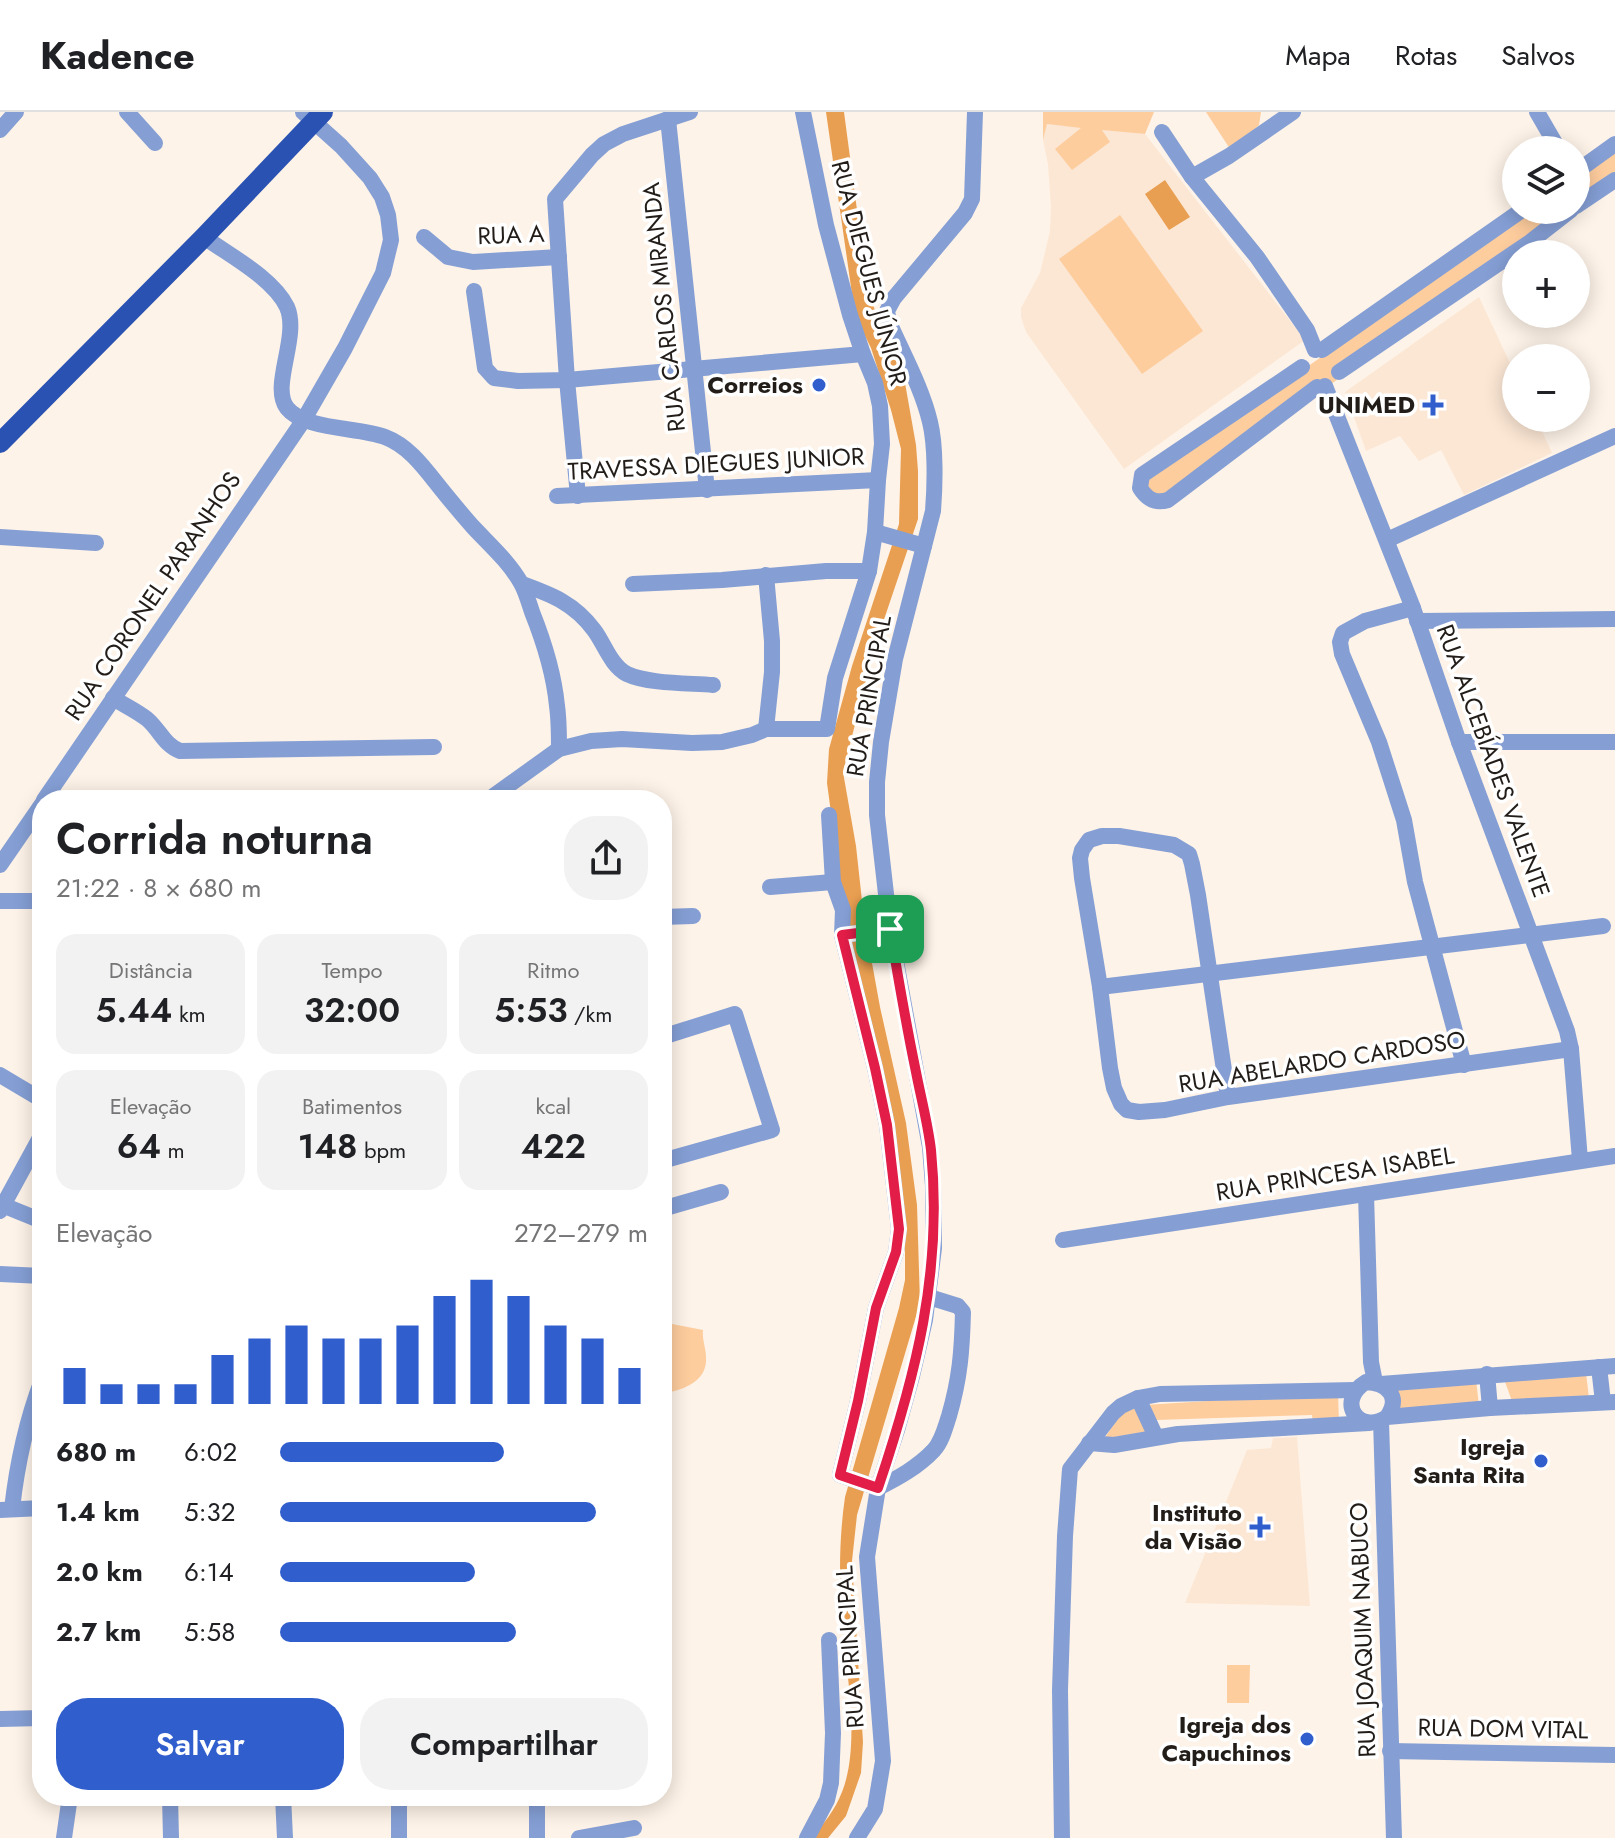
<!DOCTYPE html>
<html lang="pt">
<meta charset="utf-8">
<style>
:root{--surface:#fff;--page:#f2f2f2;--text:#202124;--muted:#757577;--line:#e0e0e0;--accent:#315ecd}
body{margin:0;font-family:Jost,sans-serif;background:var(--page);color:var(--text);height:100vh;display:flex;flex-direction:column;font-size:30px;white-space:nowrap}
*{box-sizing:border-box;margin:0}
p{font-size:26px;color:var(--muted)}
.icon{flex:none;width:44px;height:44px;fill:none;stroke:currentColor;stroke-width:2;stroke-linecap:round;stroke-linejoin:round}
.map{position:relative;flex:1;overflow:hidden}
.panel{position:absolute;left:32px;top:678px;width:640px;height:1016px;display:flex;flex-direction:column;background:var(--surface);border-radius:32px;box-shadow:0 4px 20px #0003}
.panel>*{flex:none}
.tools{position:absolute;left:1502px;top:24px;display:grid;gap:16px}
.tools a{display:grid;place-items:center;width:88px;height:88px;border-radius:50%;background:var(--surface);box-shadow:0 4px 20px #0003;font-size:40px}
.pin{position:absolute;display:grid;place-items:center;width:68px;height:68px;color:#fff;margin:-34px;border-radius:16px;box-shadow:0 4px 12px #0006}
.round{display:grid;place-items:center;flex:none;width:84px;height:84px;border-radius:32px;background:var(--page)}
.head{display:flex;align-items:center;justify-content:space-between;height:136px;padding:0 24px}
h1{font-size:44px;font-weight:600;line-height:60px}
.figures{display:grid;grid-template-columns:repeat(3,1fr);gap:12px;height:136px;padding:8px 24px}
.figures div{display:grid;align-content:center;border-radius:20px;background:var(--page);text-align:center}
.figures b{font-size:34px;font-weight:600}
.figures small{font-size:22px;font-weight:400}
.figures p{font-size:22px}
.chart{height:224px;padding:16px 24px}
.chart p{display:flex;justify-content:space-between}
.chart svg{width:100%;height:144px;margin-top:8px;stroke:var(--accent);stroke-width:6}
.action{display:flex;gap:16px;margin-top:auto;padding:16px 24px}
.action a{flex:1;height:92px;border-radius:32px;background:var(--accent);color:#fff;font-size:32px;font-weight:600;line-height:92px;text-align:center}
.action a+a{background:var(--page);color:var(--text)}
ul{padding:0 24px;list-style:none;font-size:26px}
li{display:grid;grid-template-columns:128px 96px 1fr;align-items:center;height:60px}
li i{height:20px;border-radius:10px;background:var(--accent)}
header{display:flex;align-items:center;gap:48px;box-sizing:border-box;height:112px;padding:0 40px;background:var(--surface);border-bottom:2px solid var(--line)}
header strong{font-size:38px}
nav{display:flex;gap:44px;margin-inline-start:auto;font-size:28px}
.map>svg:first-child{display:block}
.built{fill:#fce7d4}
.green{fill:#fecd9e}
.water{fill:#e99f51}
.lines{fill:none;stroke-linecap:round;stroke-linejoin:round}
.minor{stroke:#859fd5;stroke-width:16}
.major{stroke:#2a52b2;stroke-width:20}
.route-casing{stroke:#fff;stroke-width:16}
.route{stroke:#e11d48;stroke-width:10}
.poi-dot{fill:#315ecd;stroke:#fff;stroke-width:3}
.labels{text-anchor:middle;stroke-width:7;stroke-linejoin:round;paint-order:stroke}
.street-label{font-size:24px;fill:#221d19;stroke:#fff}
.poi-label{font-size:24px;font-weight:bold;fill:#221d19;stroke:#fff;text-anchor:end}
</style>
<header>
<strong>Kadence</strong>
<nav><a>Mapa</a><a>Rotas</a><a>Salvos</a></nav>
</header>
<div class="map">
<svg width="1615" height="1726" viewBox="0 0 1615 1726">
<rect width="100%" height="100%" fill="#fef3e8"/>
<g class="built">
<path d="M1047 12 1145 22 1305 228 1124 357 1026 220 1021 205V196L1040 161 1050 119 1051 95 1048 52 1043 28Z"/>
<path d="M1479 185 1516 264V306H1536L1552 341 1464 383 1441 338 1419 349 1400 324 1366 339 1345 280Z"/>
<path d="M1297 1325 1310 1494 1185 1491 1247 1338 1271 1336 1273 1326Z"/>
</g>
<g class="green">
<path d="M1043 0H1154L1145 22 1102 18 1110 30 1072 58 1055 37 1081 16 1047 12 1043 28Z"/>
<path d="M1206 0H1261L1259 13 1232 40Z"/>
<path d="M1615 40V72L1169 386 1148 381V366L1532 98H1576V68Z"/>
<path d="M1120 103 1203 219 1142 262 1059 147Z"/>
<path d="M662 1210 703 1218C702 1228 706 1236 706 1245 708 1268 685 1278 665 1281H662Z"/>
<path d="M1586 1261 1589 1286 1513 1292 1504 1267Z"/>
<path d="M1476 1267 1479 1294 1399 1300 1391 1273Z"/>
<path d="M1338 1281 1339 1311 1313 1313 1312 1303 1156 1308 1155 1318 1104 1327 1122 1300 1144 1293Z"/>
<path d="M1227 1553H1250L1249 1591H1227Z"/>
</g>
<g class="water">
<path d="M826 0H844L868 181 905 271 916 333 918 359V407L874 537 843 660 856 734 864 807 880 895 906 1011 917 1093 920 1191 857 1403 852 1449 863 1630 861 1661 846 1704 828 1726H812C824 1711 835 1698 842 1680 861 1632 846 1560 842 1508 839 1468 839 1426 845 1385L899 1196 905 1168V1140L897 1080 849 835 827 671 829 637 852 554 899 412 901 337 891 298 871 236 857 208 854 196Z"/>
<path d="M1165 68 1190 105 1169 118 1145 82Z"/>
</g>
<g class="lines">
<g class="minor">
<path d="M127 0 155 31"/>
<path d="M1537 0 1559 38"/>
<path d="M668 7 707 378"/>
<path d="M0 18 16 0"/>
<path d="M1162 20 1192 65 1257 145 1307 218 1315 238"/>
<path d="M1576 60 1615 32"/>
<path d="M1192 65 1229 44 1293 0"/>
<path d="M1576 94 1615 68"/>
<path d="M204 125C229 143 273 166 287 195 300 225 270 274 287 296 304 318 359 315 385 325 412 335 429 363 446 383 455 394 464 405 474 416 491 434 509 450 521 471 526 480 529 491 532 500 544 530 554 562 557 594 559 608 559 623 559 637"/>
<path d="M424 125 448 145 473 150 559 145"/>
<path d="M474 179 485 256 494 266 518 269 567 268 863 242"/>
<path d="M1322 238 1522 98"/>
<path d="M1302 255 1142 363 1140 376C1147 387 1155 392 1168 388L1317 275"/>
<path d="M1339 260 1530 130 1571 98"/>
<path d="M1325 274 1413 496 1459 630 1567 919 1571 937 1580 1048"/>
<path d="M557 384 878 368"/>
<path d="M578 384 567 268 555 87 592 43 604 32 623 22 690 0"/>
<path d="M875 420 924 434"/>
<path d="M0 425 96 431"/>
<path d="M1387 428 1615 324"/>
<path d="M522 472C552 483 574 491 594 518 604 531 611 554 627 562 648 572 689 571 713 573"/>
<path d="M633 472 722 468 826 459H869"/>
<path d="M1413 496 1365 509 1343 521 1340 530 1342 542 1379 630 1404 708 1415 770 1464 953"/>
<path d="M1417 509 1615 507"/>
<path d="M113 586C124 593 137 599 147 607 160 618 164 633 180 639L434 635"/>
<path d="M766 617 772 560V529L766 463"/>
<path d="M1459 630H1615"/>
<path d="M48 683 65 688"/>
<path d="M44 688 303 309 345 236 383 161 391 128 388 103 382 85 370 66 341 34 303 0"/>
<path d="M488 688 559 637 591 629 622 627 692 631 722 630 752 623 766 617H827L835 566 869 459 875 420 878 368 882 332 880 294 875 271 863 242 850 203 826 113 803 0"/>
<path d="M829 703 833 770 843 798 842 823 875 956 887 1013 899 1117 896 1140 876 1196 858 1289 840 1363 878 1376C898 1366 918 1355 934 1338 942 1329 945 1316 949 1304 960 1266 962 1239 963 1200L958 1194 929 1185"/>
<path d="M0 753 42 692"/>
<path d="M770 775 833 770"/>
<path d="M0 789H42"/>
<path d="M662 805 693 804"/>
<path d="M842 823 890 817"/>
<path d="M1100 875 1603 814"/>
<path d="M662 925 735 902 772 1018 662 1049"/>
<path d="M0 963 42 988"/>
<path d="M1228 985 1198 783 1192 752 1189 742 1174 733 1119 724H1102L1089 728 1082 738 1080 746 1082 766 1100 875 1110 956 1114 976 1121 992 1127 998 1139 1000 1165 998 1228 985 1571 937"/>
<path d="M1366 1082 1371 1250 1375 1270"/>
<path d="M0 1092 42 1109"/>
<path d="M662 1097 721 1080"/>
<path d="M0 1099 42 1022"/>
<path d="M1063 1128 1615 1044"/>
<path d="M0 1162 42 1164"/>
<path d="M1599 1255 1603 1290"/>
<path d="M1487 1262 1490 1296"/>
<path d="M1381 1272 1615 1254"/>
<path d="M1138 1286 1156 1325"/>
<path d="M1387 1305C1401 1285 1388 1271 1366 1270 1335 1289 1359 1324 1387 1305L1490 1296 1615 1290"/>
<path d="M1381 1309 1394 1726"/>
<path d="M1089 1331 1114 1333 1178 1322 1369 1311"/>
<path d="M12 1397C17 1352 26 1310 42 1268"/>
<path d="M0 1398 42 1396"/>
<path d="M0 1607 42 1606"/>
<path d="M1390 1639 1615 1643"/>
<path d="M170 1684 171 1726"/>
<path d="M283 1684 285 1726"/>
<path d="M399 1684V1726"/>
<path d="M537 1684V1726"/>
<path d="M64 1726 70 1684"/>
<path d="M579 1726 634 1716"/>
<path d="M807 1726 827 1688 831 1671 833 1621 829 1528"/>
<path d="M857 1726 875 1697 883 1649 867 1445 878 1376 897 1318 912 1264 925 1208 934 1136 933 1074 930 1035 890 817 877 703V670L881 630 895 547 933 399C935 374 936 334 930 310 922 276 903 242 889 210L887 199 894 186 965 101 972 87 975 0"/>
<path d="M1062 1726 1060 1578 1065 1424 1070 1357 1113 1301 1121 1294 1138 1286 1160 1282 1355 1278"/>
</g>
<path class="major" d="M0 331 204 125 323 0"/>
</g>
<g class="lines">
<defs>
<path id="route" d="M890 817C898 865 906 912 916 960 921 986 928 1012 931 1038 943 1159 916 1263 878 1376L840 1363 858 1289 876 1196 896 1140 899 1117 887 1013 875 956 842 823Z"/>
</defs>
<use href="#route" class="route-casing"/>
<use href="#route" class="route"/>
</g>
<g class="poi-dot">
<circle cx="819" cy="273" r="8"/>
<path d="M1429 281h8v8h8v8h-8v8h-8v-8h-8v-8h8z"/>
<circle cx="1541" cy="1349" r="8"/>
<path d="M1256 1403h8v8h8v8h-8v8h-8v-8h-8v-8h8z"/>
<circle cx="1307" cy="1627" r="8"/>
</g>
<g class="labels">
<g class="street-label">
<text transform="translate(511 123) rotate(-2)" y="8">RUA A</text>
<text transform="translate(869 161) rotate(75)" y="8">RUA DIEGUES JÚNIOR</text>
<text transform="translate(664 195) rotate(-96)" y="8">RUA CARLOS MIRANDA</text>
<text transform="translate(716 352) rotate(-3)" y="8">TRAVESSA DIEGUES JUNIOR</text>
<text transform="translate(153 484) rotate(-56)" y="8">RUA CORONEL PARANHOS</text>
<text transform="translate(869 584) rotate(-80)" y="8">RUA PRINCIPAL</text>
<text transform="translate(1493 649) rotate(70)" y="8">RUA ALCEBÍADES VALENTE</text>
<text transform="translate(1322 950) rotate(-9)" y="8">RUA ABELARDO CARDOSO</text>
<text transform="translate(1335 1062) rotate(-9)" y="8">RUA PRINCESA ISABEL</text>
<text transform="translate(1363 1518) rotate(-92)" y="8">RUA JOAQUIM NABUCO</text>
<text transform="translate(850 1535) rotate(-94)" y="8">RUA PRINCIPAL</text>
<text transform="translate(1503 1617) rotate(1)" y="8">RUA DOM VITAL</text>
</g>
<g class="poi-label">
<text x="803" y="281">Correios</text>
<text x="1415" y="301">UNIMED</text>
<text x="1525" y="1343">Igreja<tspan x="1525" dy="28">Santa Rita</tspan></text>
<text x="1242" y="1409">Instituto<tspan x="1242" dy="28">da Visão</tspan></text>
<text x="1291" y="1621">Igreja dos<tspan x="1291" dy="28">Capuchinos</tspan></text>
</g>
</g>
</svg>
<div class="tools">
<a><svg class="icon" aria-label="layers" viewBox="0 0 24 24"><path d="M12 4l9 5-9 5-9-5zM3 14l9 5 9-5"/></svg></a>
<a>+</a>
<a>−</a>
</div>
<div class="pin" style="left:890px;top:817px;background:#1e9e55"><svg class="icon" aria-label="arrive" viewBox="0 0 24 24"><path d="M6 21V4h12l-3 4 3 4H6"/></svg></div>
<section class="panel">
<div class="head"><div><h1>Corrida noturna</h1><p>21:22 · 8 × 680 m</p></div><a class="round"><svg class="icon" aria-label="share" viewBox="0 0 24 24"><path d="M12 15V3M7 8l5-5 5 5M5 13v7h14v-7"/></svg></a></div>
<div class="figures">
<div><p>Distância</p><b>5.44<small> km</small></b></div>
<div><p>Tempo</p><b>32:00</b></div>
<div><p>Ritmo</p><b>5:53<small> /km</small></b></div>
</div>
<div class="figures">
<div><p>Elevação</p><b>64<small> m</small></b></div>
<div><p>Batimentos</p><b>148<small> bpm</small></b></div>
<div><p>kcal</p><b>422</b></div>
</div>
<div class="chart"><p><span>Elevação</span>272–279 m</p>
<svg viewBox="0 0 160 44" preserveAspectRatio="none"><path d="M5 44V33M15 44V38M25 44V38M35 44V38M45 44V29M55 44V24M65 44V20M75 44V24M85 44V24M95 44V20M105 44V11M115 44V6M125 44V11M135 44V20M145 44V24M155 44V33"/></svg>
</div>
<ul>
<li><b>680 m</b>6:02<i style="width:61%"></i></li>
<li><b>1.4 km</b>5:32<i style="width:86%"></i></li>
<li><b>2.0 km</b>6:14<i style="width:53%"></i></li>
<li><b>2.7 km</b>5:58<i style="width:64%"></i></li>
</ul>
<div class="action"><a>Salvar</a><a>Compartilhar</a></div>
</section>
</div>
